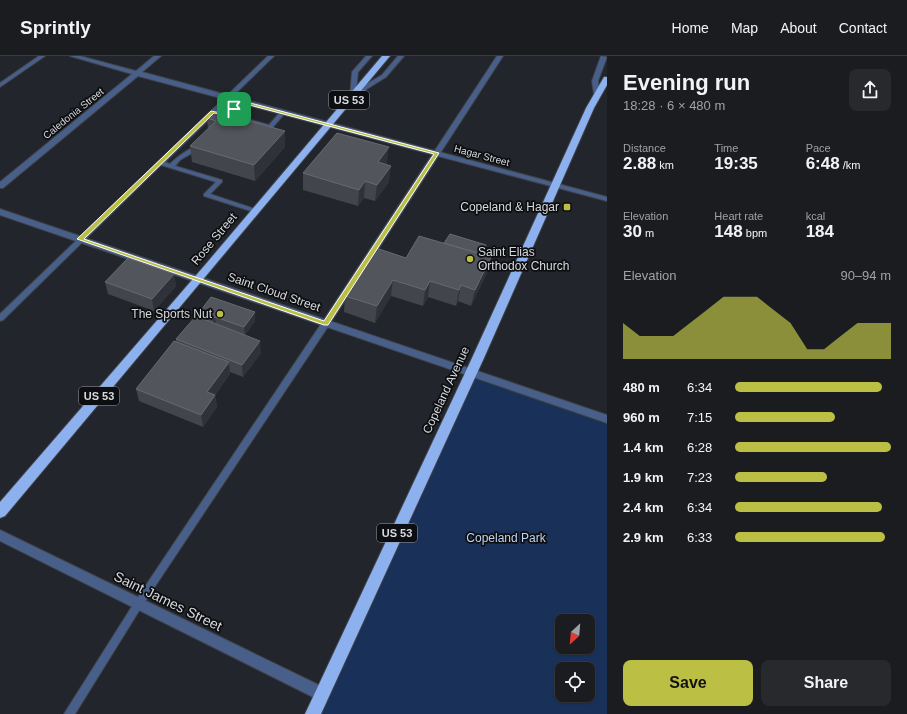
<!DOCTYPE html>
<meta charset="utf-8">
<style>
:root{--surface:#1a1c20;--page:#27292d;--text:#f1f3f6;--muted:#9fa1a5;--line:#383a3e;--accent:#bbc045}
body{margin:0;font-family:Helvetica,sans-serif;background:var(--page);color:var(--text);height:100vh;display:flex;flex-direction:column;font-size:15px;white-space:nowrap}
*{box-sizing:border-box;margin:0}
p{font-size:13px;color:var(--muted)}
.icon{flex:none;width:22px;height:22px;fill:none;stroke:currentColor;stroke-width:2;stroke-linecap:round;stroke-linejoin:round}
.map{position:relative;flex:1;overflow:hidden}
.sheet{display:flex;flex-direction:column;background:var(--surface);width:300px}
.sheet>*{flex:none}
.needle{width:26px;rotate:206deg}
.fabs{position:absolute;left:555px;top:558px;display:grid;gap:8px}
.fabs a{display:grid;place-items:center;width:40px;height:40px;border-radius:8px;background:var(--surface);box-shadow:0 1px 3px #0004,0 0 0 1px var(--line);font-size:20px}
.pin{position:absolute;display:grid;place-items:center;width:34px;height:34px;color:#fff;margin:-17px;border-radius:8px;box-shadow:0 2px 6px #0006}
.round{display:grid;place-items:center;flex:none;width:42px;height:42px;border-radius:8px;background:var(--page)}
.overview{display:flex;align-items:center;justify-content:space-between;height:68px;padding:0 16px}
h1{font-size:22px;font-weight:700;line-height:30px}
.stats{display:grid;grid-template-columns:repeat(3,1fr);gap:6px;height:68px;padding:4px 16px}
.stats div{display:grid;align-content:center}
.stats b{font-size:17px;font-weight:700}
.stats small{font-size:11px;font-weight:400}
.stats p{font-size:11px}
.chart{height:112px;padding:8px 16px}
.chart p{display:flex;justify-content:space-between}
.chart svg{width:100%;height:72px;margin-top:4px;fill:var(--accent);opacity:.7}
.button{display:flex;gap:8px;margin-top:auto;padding:8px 16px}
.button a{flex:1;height:46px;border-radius:8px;background:var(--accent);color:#111;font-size:16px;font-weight:700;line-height:46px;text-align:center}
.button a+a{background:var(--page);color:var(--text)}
ul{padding:0 16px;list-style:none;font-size:13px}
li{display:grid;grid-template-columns:64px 48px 1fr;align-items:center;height:30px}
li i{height:10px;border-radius:5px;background:var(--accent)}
header{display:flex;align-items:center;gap:24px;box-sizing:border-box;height:56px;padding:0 20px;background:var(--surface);border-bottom:1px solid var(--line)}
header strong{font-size:19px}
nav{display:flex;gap:22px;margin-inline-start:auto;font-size:14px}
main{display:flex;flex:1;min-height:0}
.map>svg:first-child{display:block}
.green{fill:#193059;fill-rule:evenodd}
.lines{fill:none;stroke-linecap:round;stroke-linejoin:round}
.lane-casing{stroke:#3f4247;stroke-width:2}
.street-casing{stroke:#3f4247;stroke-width:2}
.highway-casing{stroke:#3f4247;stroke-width:2}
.lane{fill:#485f89;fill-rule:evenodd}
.street{fill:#485f89;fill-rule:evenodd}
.highway{fill:#8db0ee;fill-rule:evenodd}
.wall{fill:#42464c}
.shaded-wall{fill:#2f3238}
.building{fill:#52565c;stroke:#676a70}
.route{fill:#bbc045;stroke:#fff;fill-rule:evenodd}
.poi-dot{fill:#bbc045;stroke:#0d0e11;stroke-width:1.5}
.labels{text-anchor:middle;stroke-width:3.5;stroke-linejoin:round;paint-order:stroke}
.far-street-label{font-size:10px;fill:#d7d9dd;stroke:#0d0e11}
.shield{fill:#0d0e11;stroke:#9a9ca0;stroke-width:1}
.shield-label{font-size:11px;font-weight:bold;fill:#d7d9dd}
.poi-label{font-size:12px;fill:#d7d9dd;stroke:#0d0e11;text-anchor:end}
.street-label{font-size:12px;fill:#d7d9dd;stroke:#0d0e11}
.park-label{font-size:12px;fill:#bfd3f6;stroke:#0d0e11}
.near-street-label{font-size:14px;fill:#d7d9dd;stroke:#0d0e11}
</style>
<header>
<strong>Sprintly</strong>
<nav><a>Home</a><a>Map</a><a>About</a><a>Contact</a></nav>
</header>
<main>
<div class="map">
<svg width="607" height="658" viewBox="0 0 607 658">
<rect width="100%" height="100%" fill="#22252b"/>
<path class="green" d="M471 317 607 363V658H313ZM562 565H588V591H562ZM562 613H588V639H562Z"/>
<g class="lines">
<defs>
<g id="lane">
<path d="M39 0H45L0 31V27Z"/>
<path d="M268 0H274L165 106 170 108C176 102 192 89 201 90V92L180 104 175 110 222 124V126L210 138 258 154V156H254L204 140V138L216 126 161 109 3 264 0 265V258Z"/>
<path d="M497 0H503L329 269 142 550 75 658H64L136 544 323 265Z"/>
<path d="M239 44 244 45 231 58 238 61V63L225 60V58Z"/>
<path d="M281 55 286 56 272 72H268L248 66 251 64 269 69Z"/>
</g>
<g id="street">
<path d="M70 0H80L136 15 154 0H161L142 16 607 141V145L138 20 3 132H0V126L132 18Z"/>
<path d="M366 0H372L358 16 356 34 382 19 398 0H404L386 21 354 41H350L352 16Z"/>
<path d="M601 0 607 1 598 25 600 38 597 40 594 38 592 25Z"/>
<path d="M0 153 607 359V367L0 159Z"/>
<path d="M0 474 327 633 329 638 327 643 322 645 317 643 0 485Z"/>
</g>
<g id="highway">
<path d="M382 0H390L5 460 0 462V446L205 209Z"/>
<path d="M604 21H607V29L594 52 484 302 321 658H305L472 302 586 52Z"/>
</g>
</defs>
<use href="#lane" class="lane-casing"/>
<use href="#street" class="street-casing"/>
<use href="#highway" class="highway-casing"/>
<use href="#lane" class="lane"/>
<use href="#street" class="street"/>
<use href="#highway" class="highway"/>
</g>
<g class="wall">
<path d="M214 55 285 91 255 125 192 106 190 90 208 73 207 62Z"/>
<path d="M387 107 386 108 389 126 375 145 364 142 358 150 303 134V117Z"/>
<path d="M444 187 484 197 483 199 487 217 471 250 458 245 456 250 428 241 423 250 391 240 375 267 344 256 345 240 406 202Z"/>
<path d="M174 218 176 230 154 255 108 238 105 226Z"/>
<path d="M198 258 255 265 245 279 261 297 243 321 230 316V318L215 339 217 351 203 371 139 345 136 333 176 286V283L199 261Z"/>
</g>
<g class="shaded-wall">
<path d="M285 75V91L255 125 254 109Z"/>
<path d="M389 91 387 107 376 122 378 106Z"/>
<path d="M391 110 389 126 375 145 377 129Z"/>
<path d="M365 125 364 142 358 150 359 134Z"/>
<path d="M486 189 484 197 477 209 479 200Z"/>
<path d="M491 201 487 217 471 250 475 234Z"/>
<path d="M174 218 176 230 154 255 152 243Z"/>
<path d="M393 224 391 240 375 267 377 250Z"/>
<path d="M430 225 428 241 423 250 425 234Z"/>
<path d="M461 229 458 245 456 250 459 234Z"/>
<path d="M255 256V265L245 279 244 271Z"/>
<path d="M215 261 216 269 214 272 213 263Z"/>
<path d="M260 285 261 297 243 321 242 309Z"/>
<path d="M229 306 230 318 208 348 207 336Z"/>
<path d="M215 339 217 351 203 371 201 359Z"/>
</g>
<g class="building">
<path d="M214 55 285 75 254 109 190 90 216 65 207 62Z"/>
<path d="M337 77 389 91 378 106 391 110 377 129 365 125 359 134 303 117Z"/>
<path d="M450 178 486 189 481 198 444 187Z"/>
<path d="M419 180 491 201 475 234 461 229 459 234 430 225 425 234 393 224 377 250 345 240 376 192 406 202Z"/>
<path d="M128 202 174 218 152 243 105 226Z"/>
<path d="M211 241 255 256 244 271 215 261 213 263 198 258Z"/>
<path d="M196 260 260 285 242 309 176 283Z"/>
<path d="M174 285 229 306 207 336 215 339 201 359 136 333Z"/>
</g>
<path class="route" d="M239 44 439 97 328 269H324L77 183 211 55 226 58ZM242 47 434 98 324 265 84 183 214 57 229 60Z"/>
<g class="poi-dot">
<rect x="563" y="147" width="8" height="8" rx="2"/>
<circle cx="470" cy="203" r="4"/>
<circle cx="220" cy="258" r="4"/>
</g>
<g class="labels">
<g class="far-street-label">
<text transform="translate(73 57) rotate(-39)" y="4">Caledonia Street</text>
<text transform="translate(482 99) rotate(15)" y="4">Hagar Street</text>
</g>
<g class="shield">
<rect x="329" y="35" width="40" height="18" rx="3"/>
<rect x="79" y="331" width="40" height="18" rx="3"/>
<rect x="377" y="468" width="40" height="18" rx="3"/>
</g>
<g class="shield-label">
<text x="349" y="48">US 53</text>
<text x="99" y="344">US 53</text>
<text x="397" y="481">US 53</text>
</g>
<g class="poi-label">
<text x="559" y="155">Copeland &amp; Hagar</text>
<text x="478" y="200" text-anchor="start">Saint Elias<tspan x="478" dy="14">Orthodox Church</tspan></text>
<text x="212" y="262">The Sports Nut</text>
</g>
<g class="street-label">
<text transform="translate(214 183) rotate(-50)" y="4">Rose Street</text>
<text transform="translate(274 236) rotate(19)" y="4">Saint Cloud Street</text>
<text transform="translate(446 334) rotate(-65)" y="4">Copeland Avenue</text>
</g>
<g class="park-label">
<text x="506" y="486">Copeland Park</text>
</g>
<g class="near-street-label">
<text transform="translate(168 545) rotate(26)" y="5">Saint James Street</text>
</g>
</g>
</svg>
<div class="fabs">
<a><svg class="needle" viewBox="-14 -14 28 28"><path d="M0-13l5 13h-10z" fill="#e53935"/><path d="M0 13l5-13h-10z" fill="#9fa1a5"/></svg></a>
<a><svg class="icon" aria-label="locate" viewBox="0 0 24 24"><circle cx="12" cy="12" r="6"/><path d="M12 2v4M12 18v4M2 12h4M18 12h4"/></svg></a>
</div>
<div class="pin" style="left:234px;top:53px;background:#1e9e55"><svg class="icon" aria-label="arrive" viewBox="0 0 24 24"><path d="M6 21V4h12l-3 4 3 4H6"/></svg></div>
</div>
<section class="sheet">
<div class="overview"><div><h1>Evening run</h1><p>18:28 · 6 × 480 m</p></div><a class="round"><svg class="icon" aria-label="share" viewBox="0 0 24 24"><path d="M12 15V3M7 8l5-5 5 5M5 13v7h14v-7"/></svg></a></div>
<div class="stats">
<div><p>Distance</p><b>2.88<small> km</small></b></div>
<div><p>Time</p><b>19:35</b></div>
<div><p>Pace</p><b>6:48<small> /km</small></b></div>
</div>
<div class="stats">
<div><p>Elevation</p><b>30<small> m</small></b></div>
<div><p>Heart rate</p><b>148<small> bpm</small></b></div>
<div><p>kcal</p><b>184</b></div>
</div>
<div class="chart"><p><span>Elevation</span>90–94 m</p>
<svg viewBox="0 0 160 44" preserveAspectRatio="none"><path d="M0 44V22L10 30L20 30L30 30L40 22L50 14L60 6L70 6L80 6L90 14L100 22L110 38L120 38L130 30L140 22L150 22L160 22V44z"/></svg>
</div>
<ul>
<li><b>480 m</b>6:34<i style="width:94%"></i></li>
<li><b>960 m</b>7:15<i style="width:64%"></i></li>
<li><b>1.4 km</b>6:28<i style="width:100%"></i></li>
<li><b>1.9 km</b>7:23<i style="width:59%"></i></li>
<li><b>2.4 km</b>6:34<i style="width:94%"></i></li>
<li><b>2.9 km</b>6:33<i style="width:96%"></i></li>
</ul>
<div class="button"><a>Save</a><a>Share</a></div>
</section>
</main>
